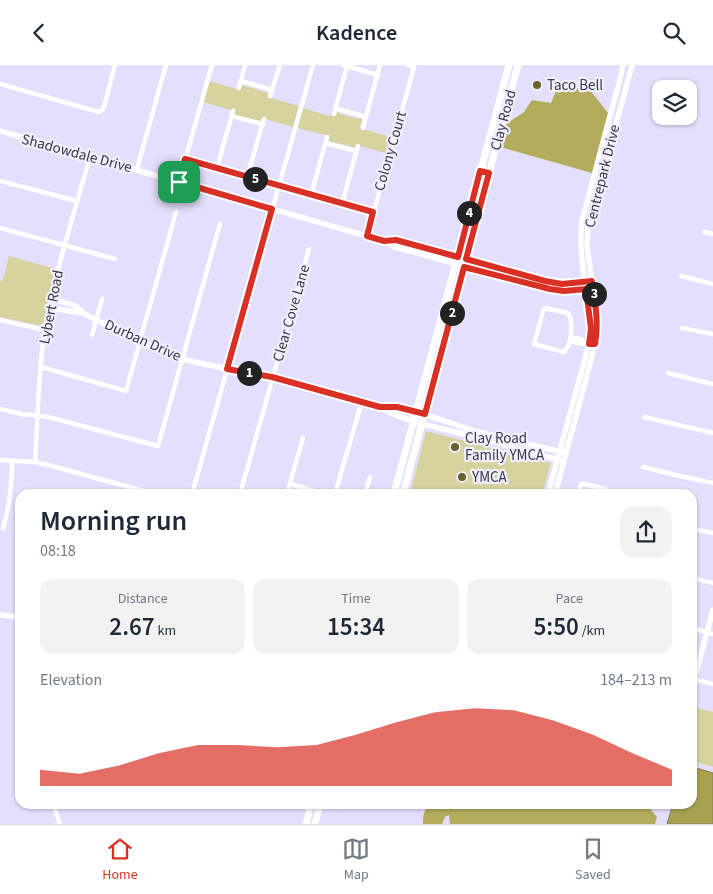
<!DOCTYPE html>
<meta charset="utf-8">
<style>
:root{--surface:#fff;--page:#f2f2f3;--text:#1f2937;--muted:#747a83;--line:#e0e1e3;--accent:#d93025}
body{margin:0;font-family:"Source Sans 3",sans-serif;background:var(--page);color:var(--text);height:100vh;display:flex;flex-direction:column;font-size:19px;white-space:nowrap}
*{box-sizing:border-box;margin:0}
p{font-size:16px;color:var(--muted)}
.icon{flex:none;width:28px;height:28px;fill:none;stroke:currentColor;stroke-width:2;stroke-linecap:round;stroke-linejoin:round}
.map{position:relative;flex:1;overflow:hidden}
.details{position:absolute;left:15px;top:424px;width:682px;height:320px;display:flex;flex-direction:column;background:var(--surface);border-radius:15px;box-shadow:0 1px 4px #0004}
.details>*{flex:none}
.buttons{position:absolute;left:652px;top:15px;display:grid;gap:10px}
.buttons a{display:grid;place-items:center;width:45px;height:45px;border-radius:10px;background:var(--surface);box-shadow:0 1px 4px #0004;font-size:25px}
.pin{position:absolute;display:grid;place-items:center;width:42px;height:42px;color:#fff;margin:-21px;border-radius:10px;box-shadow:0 2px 8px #0006}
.km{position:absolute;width:25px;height:25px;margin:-12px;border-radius:50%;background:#222;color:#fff;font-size:14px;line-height:25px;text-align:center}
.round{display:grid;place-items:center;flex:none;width:52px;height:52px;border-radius:15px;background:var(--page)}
.head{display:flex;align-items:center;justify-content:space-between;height:85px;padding:0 25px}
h1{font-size:28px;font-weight:600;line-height:38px}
.stats{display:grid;grid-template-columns:repeat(3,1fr);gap:8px;height:85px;padding:5px 25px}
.stats div{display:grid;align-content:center;border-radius:12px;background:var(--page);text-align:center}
.stats b{font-size:25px;font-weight:600}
.stats small{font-size:14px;font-weight:400}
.stats p{font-size:14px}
.chart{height:140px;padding:10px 25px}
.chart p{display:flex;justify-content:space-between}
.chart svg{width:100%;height:90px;margin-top:5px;fill:var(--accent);opacity:.7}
header{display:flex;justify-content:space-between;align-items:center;height:65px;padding:0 25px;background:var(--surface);font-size:22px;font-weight:600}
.menu{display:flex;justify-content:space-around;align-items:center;height:70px;border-top:1px solid var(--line);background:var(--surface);font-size:14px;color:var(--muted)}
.menu a{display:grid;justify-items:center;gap:2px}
.menu .selected{color:var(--accent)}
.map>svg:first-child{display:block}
.green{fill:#d7d39f}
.forest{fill:#b4ac5d}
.water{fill:#a8a151;stroke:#87824e}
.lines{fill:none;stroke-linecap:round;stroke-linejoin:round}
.minor{stroke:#fff;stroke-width:4.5}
.tertiary{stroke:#fff;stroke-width:5.5}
.primary{stroke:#fff;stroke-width:7}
.route-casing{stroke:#fff;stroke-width:10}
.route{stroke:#d93025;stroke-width:6}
.poi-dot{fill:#67622f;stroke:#f1eefd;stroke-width:2}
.labels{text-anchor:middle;stroke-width:4.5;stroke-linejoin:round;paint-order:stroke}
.poi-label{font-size:15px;fill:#3b3946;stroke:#f1eefd;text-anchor:start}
.street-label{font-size:15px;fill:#3b3946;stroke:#f1eefd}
</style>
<header><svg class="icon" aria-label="back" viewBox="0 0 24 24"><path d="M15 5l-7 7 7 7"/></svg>Kadence<svg class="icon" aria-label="search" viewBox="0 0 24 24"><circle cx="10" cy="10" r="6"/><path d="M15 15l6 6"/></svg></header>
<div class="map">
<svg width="713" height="759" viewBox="0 0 713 759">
<rect width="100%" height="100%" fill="#e4dffc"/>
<g class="green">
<path d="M209 16 240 25 242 20 268 28V32L299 41 293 62 262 53 260 57 233 50 234 46 203 37Z"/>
<path d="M303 43 329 51 330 49 335 50 336 48 338 47 340 49 358 54 361 53 362 55 360 63 391 72 386 88 356 80 354 82 352 83 350 81 334 77V78L329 76V71L297 63Z"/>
<path d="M9 191 56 204 44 257 41 261 0 252V217L4 212Z"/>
<path d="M426 366 551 398 542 429H410Z"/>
<path d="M692 642 713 647V702L693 696Z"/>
</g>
<g class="forest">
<path d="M558 21 590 25 608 48 592 108 500 82 506 59 524 47 532 35 551 38Z"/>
<path d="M431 739H460L471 742H482L489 739H655L651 745 657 752 655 759H450L449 750 445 752 442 759H423C423 750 424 744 431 739Z"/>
</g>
<path class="water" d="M693 702 713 708V759H667L673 739H692Z"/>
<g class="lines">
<g class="minor">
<path d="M343 0 378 10"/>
<path d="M241 16 272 25"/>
<path d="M0 19 99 47 102 45 104 42 115 0"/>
<path d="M239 23 245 0"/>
<path d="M270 31 280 0"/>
<path d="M335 43 366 52"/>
<path d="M334 49 347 1"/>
<path d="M231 51 263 59"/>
<path d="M363 63 380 0"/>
<path d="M325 78 356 86"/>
<path d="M185 94 373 147"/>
<path d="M217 103 233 46"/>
<path d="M137 104 166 0"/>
<path d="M247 112 264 54"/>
<path d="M0 116 77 136"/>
<path d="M179 117 212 0"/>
<path d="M311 130 327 72"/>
<path d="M342 139 358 81"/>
<path d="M0 163 115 194"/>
<path d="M704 167 713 169"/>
<path d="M367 171 414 2 408 0"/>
<path d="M681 211 713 219"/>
<path d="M544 243 568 248C574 258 572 278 564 287L534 279Z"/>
<path d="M0 255 45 265"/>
<path d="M682 263 713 269"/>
<path d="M92 270 102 234"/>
<path d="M570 274C578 272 583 274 589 279"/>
<path d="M572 274 573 277 584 279 587 278"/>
<path d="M41 302 126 326 176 147"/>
<path d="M668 308 713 319"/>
<path d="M0 344 22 349 48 352 158 381 220 159"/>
<path d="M644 352 713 368"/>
<path d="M0 395 35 397 48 400 155 429"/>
<path d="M35 397C38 353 38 305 45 263 56 205 74 148 90 92"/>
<path d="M643 402 680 411 713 418"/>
<path d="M290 419 324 429"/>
<path d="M192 429 313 0"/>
<path d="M240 429 309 184"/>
<path d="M287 429 303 373"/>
<path d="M335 429 362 336"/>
<path d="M365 429 370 412"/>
<path d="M578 429 581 419H584L605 424 607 425V429"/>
<path d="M3 463C10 440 12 419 12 396"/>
<path d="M692 464 713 468"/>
<path d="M692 513 713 518"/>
<path d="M692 563 713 569"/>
<path d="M693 614 713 619"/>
<path d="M53 739 60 759"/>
</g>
<g class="tertiary">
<path d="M0 66C128 103 256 139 384 176L395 182 528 219 550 224 564 226 593 224"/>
<path d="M386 175H396L545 216 562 219 588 217"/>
<path d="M51 233 76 241 83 248 140 277 182 294 227 304 273 312 380 341C412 343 441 355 472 365 503 374 534 380 565 388"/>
<path d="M49 243 83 248"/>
<path d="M381 343C409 358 439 363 469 370 500 378 529 387 559 395"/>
<path d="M548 429 589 279C594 238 576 198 582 156L619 18 623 0"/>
<path d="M555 429 593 288 597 268 596 244 587 182 588 162 632 0"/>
<path d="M0 550 20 552"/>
<path d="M692 623 713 545"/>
</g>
<g class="primary">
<path d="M394 429 509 0"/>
<path d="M403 429 518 0"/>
<path d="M306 759 311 739"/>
<path d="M315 759 320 739"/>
</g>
</g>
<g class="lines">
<defs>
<path id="route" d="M185 94 373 147 367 171 384 176 396 175 458 192 480 106 489 108 466 194 545 216 562 219 592 216C595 237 599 258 595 279H589L591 264 586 224 564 226 550 224 464 202 425 349 397 342H380L272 312 227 304 272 144 179 117Z"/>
</defs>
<use href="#route" class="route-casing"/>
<use href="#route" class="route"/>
</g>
<g class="poi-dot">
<circle cx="537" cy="20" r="5"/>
<circle cx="455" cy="382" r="5"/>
<circle cx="462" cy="412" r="5"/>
</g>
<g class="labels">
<g class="poi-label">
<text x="547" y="25">Taco Bell</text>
<text x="465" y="378">Clay Road<tspan x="465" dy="17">Family YMCA</tspan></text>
<text x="472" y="417">YMCA</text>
</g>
<g class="street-label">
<text transform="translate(503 55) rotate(-75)" y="5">Clay Road</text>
<text transform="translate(390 86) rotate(-74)" y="5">Colony Court</text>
<text transform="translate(77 88) rotate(15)" y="5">Shadowdale Drive</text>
<text transform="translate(602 111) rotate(-76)" y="5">Centrepark Drive</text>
<text transform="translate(51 242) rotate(-79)" y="5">Lybert Road</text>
<text transform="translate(291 248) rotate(-74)" y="5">Clear Cove Lane</text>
<text transform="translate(143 275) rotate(24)" y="5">Durban Drive</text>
</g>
</g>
</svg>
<div class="buttons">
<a><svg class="icon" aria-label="layers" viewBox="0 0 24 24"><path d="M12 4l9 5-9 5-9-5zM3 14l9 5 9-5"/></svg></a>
</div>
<div class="pin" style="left:179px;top:117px;background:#1e9e55"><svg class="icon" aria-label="arrive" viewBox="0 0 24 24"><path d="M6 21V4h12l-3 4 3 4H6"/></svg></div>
<b class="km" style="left:249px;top:308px">1</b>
<b class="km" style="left:452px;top:248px">2</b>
<b class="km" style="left:594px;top:229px">3</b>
<b class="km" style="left:469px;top:148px">4</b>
<b class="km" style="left:255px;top:114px">5</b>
<section class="details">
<div class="head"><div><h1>Morning run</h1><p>08:18</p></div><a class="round"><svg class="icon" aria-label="share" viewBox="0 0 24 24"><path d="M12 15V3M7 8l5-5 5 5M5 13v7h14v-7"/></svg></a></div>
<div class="stats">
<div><p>Distance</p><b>2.67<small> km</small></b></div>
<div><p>Time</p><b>15:34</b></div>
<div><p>Pace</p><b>5:50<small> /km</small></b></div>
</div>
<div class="chart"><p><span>Elevation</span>184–213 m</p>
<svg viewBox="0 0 160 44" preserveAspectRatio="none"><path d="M0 44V36L10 38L20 34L30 28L40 24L50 24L60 25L70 24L80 19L90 13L100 8L110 6L120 7L130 12L140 19L150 28L160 36V44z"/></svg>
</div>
</section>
</div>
<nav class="menu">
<a class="selected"><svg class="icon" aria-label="home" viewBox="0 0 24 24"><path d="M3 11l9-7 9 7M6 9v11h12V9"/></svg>Home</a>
<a><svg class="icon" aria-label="map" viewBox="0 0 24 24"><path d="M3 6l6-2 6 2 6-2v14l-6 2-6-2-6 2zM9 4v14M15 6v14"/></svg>Map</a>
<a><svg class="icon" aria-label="saved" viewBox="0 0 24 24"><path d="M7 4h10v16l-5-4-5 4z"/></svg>Saved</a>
</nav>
